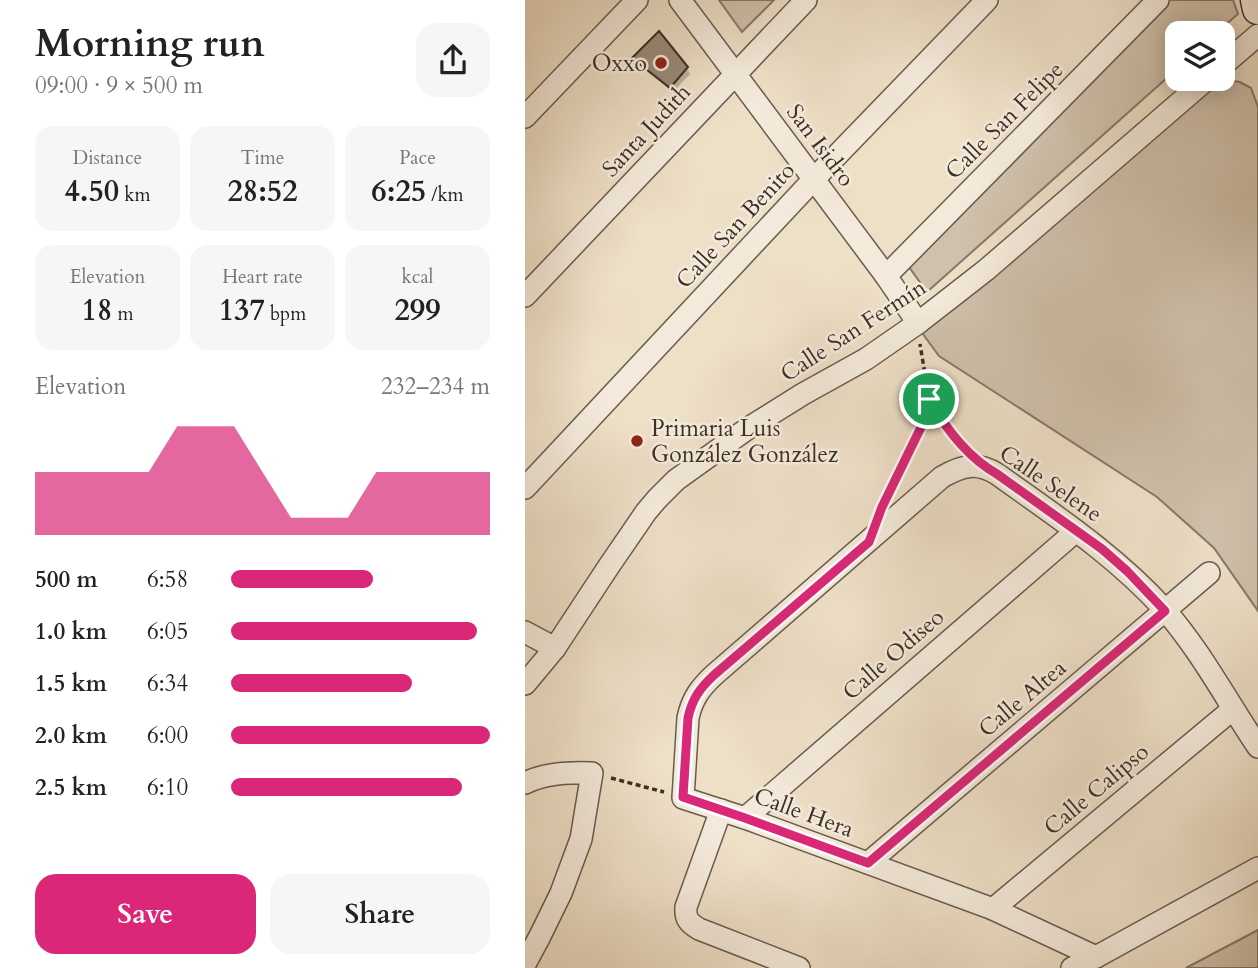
<!DOCTYPE html>
<meta charset="utf-8">
<style>
:root{--surface:#fff;--page:#f6f6f6;--text:#222;--muted:#767676;--accent:#db2777}
body{margin:0;font-family:Cardo,serif;background:var(--page);color:var(--text);height:100vh;display:flex;flex-direction:column;font-size:26px;white-space:nowrap}
*{box-sizing:border-box;margin:0}
p{font-size:23px;color:var(--muted)}
.icon{flex:none;width:38px;height:38px;fill:none;stroke:currentColor;stroke-width:2;stroke-linecap:round;stroke-linejoin:round}
.map{position:relative;flex:1;overflow:hidden}
.details{display:flex;flex-direction:column;background:var(--surface);width:525px}
.details>*{flex:none}
.fabs{position:absolute;left:640px;top:21px;display:grid;gap:14px}
.fabs a{display:grid;place-items:center;width:70px;height:70px;border-radius:14px;background:var(--surface);box-shadow:0 4px 18px #0003;font-size:35px}
.pin{position:absolute;display:grid;place-items:center;width:60px;height:60px;color:#fff;margin:-30px;border:4px solid #fff;border-radius:50%;box-shadow:0 2px 7px #0007}
.round{display:grid;place-items:center;flex:none;width:74px;height:74px;border-radius:21px;background:var(--page)}
.overview{display:flex;align-items:center;justify-content:space-between;height:119px;padding:0 35px}
h1{font-size:38px;font-weight:700;line-height:52px}
.stats{display:grid;grid-template-columns:repeat(3,1fr);gap:10px;height:119px;padding:7px 35px}
.stats div{display:grid;align-content:center;border-radius:18px;background:var(--page);text-align:center}
.stats b{font-size:30px;font-weight:700}
.stats small{font-size:19px;font-weight:400}
.stats p{font-size:19px}
.chart{height:196px;padding:14px 35px}
.chart p{display:flex;justify-content:space-between}
.chart svg{width:100%;height:126px;margin-top:7px;fill:var(--accent);opacity:.7}
.button{display:flex;gap:14px;margin-top:auto;padding:14px 35px}
.button a{flex:1;height:80px;border-radius:21px;background:var(--accent);color:#fff;font-size:28px;font-weight:700;line-height:80px;text-align:center}
.button a+a{background:var(--page);color:var(--text)}
ul{padding:0 35px;list-style:none;font-size:23px}
li{display:grid;grid-template-columns:112px 84px 1fr;align-items:center;height:52px}
li i{height:18px;border-radius:9px;background:var(--accent)}
main{display:flex;flex:1;min-height:0}
.map>svg:first-child{display:block}
.green{fill:#d0c1ac;stroke:#867869;stroke-width:2}
.shadow{fill:#0003}
.building{fill:#998b7a;stroke:#3c3026;stroke-width:2}
.lines{fill:none;stroke-linecap:round;stroke-linejoin:round}
.street-casing{stroke:#685c4e;stroke-width:24}
.secondary-casing{stroke:#3c3026;stroke-width:33}
.path{stroke:#3c3026;stroke-width:3.5;stroke-dasharray:5 3.5;stroke-linecap:butt}
.street{stroke:#f4eadb;stroke-width:21}
.secondary{stroke:#f4eadb;stroke-width:30}
.route-casing{stroke:#fff;stroke-width:14}
.route{stroke:#db2777;stroke-width:9}
.poi-dot{fill:#8f2418;stroke:#f4eadb;stroke-width:2.5}
.labels{text-anchor:middle;stroke-width:5;stroke-linejoin:round;paint-order:stroke}
.poi-label{font-size:23px;fill:#3c3026;stroke:#f4eadb;text-anchor:end}
.street-label{font-size:23px;fill:#3c3026;stroke:#f4eadb}
</style>
<main>
<section class="details">
<div class="overview"><div><h1>Morning run</h1><p>09:00 · 9 × 500 m</p></div><a class="round"><svg class="icon" aria-label="share" viewBox="0 0 24 24"><path d="M12 15V3M7 8l5-5 5 5M5 13v7h14v-7"/></svg></a></div>
<div class="stats">
<div><p>Distance</p><b>4.50<small> km</small></b></div>
<div><p>Time</p><b>28:52</b></div>
<div><p>Pace</p><b>6:25<small> /km</small></b></div>
</div>
<div class="stats">
<div><p>Elevation</p><b>18<small> m</small></b></div>
<div><p>Heart rate</p><b>137<small> bpm</small></b></div>
<div><p>kcal</p><b>299</b></div>
</div>
<div class="chart"><p><span>Elevation</span>232–234 m</p>
<svg viewBox="0 0 160 44" preserveAspectRatio="none"><path d="M0 44V22L10 22L20 22L30 22L40 22L50 6L60 6L70 6L80 22L90 38L100 38L110 38L120 22L130 22L140 22L150 22L160 22V44z"/></svg>
</div>
<ul>
<li><b>500 m</b>6:58<i style="width:55%"></i></li>
<li><b>1.0 km</b>6:05<i style="width:95%"></i></li>
<li><b>1.5 km</b>6:34<i style="width:70%"></i></li>
<li><b>2.0 km</b>6:00<i style="width:100%"></i></li>
<li><b>2.5 km</b>6:10<i style="width:89%"></i></li>
</ul>
<div class="button"><a>Save</a><a>Share</a></div>
</section>
<div class="map">
<svg width="733" height="968" viewBox="0 0 733 968">
<rect width="100%" height="100%" fill="#eedfc7"/>
<filter id="stains"><feTurbulence type="fractalNoise" baseFrequency=".00286" numOctaves="4"/><feColorMatrix values="0 0 0 0 .2 0 0 0 0 .09 0 0 0 0 .02 0 0 0 .5 -.17"/></filter>
<radialGradient id="worn" r=".72"><stop offset=".6" stop-color="#630" stop-opacity="0"/><stop offset="1" stop-color="#630" stop-opacity=".3"/></radialGradient>
<g class="green">
<path d="M194 0H249L217 32Z"/>
<path d="M641 0H708L713 14 691 33H653V68L402 292 384 267Z"/>
<path d="M691 79 715 82 726 88 733 107V611L689 548 632 497 414 356 395 330Z"/>
<path d="M733 930V968H661Z"/>
</g>
<path class="shadow" d="M109 59 162 68 165 74 148 92 113 64Z"/>
<path class="building" d="M134 31 163 67 145 88 107 58Z"/>
<g class="lines">
<defs>
<g id="street">
<path d="M155 0 361 276 393 323"/>
<path d="M698 65 733 35"/>
<path d="M0 117 112 0"/>
<path d="M361 276 633 0"/>
<path d="M0 296 281 0"/>
<path d="M0 488 289 179 462 0"/>
<path d="M0 632 30 648"/>
<path d="M0 684 30 648 84 566 121 512 132 499 151 480 222 429 278 394 341 359 393 323 461 270 682 79"/>
<path d="M0 783C20 773 45 772 67 773L56 839 36 893 15 936 0 964"/>
<path d="M196 810 161 907C160 919 164 923 174 929L274 968"/>
<path d="M220 818 551 531"/>
<path d="M343 863 684 573"/>
<path d="M468 909 708 709"/>
<path d="M571 957 468 909 220 818 158 798 163 718C167 699 175 688 189 675L417 477C438 465 452 462 472 474 532 517 590 555 639 609 676 651 702 701 733 747"/>
<path d="M547 968 571 957 733 868"/>
</g>
<path id="secondary" d="M731 0 733 9"/>
</defs>
<use href="#street" class="street-casing"/>
<use href="#secondary" class="secondary-casing"/>
<g class="path">
<path d="M405 401 415 419 439 448"/>
<path d="M361 498 402 415 404 399 395 344"/>
<path d="M86 778 139 792"/>
</g>
<use href="#street" class="street"/>
<use href="#secondary" class="secondary"/>
</g>
<g class="lines">
<defs>
<path id="route" d="M404 399C421 429 442 457 472 474L577 549 602 571 640 611 343 863 220 818 158 797 163 718C167 699 175 688 189 675L344 542 357 507 402 415Z"/>
</defs>
<use href="#route" class="route-casing"/>
<use href="#route" class="route"/>
</g>
<g class="poi-dot">
<circle cx="136" cy="63" r="7"/>
<circle cx="112" cy="441" r="7"/>
</g>
<g class="labels">
<g class="poi-label">
<text x="122" y="71">Oxxo</text>
<text x="126" y="436" text-anchor="start">Primaria Luis<tspan x="126" dy="26">González González</tspan></text>
</g>
<g class="street-label">
<text transform="translate(479 120) rotate(-45)" y="8">Calle San Felipe</text>
<text transform="translate(121 130) rotate(-47)" y="8">Santa Judith</text>
<text transform="translate(296 145) rotate(53)" y="8">San Isidro</text>
<text transform="translate(210 225) rotate(-47)" y="8">Calle San Benito</text>
<text transform="translate(328 330) rotate(-33)" y="8">Calle San Fermín</text>
<text transform="translate(526 483) rotate(34)" y="8">Calle Selene</text>
<text transform="translate(368 654) rotate(-41)" y="8">Calle Odiseo</text>
<text transform="translate(497 698) rotate(-40)" y="8">Calle Altea</text>
<text transform="translate(571 789) rotate(-40)" y="8">Calle Calipso</text>
<text transform="translate(279 812) rotate(20)" y="8">Calle Hera</text>
</g>
</g>
<rect width="100%" height="100%" filter="url(#stains)"/>
<rect width="100%" height="100%" fill="url(#worn)"/>
</svg>
<div class="fabs">
<a><svg class="icon" aria-label="layers" viewBox="0 0 24 24"><path d="M12 4l9 5-9 5-9-5zM3 14l9 5 9-5"/></svg></a>
</div>
<div class="pin" style="left:404px;top:399px;background:#1e9e55"><svg class="icon" aria-label="arrive" viewBox="0 0 24 24"><path d="M6 21V4h12l-3 4 3 4H6"/></svg></div>
</div>
</main>
